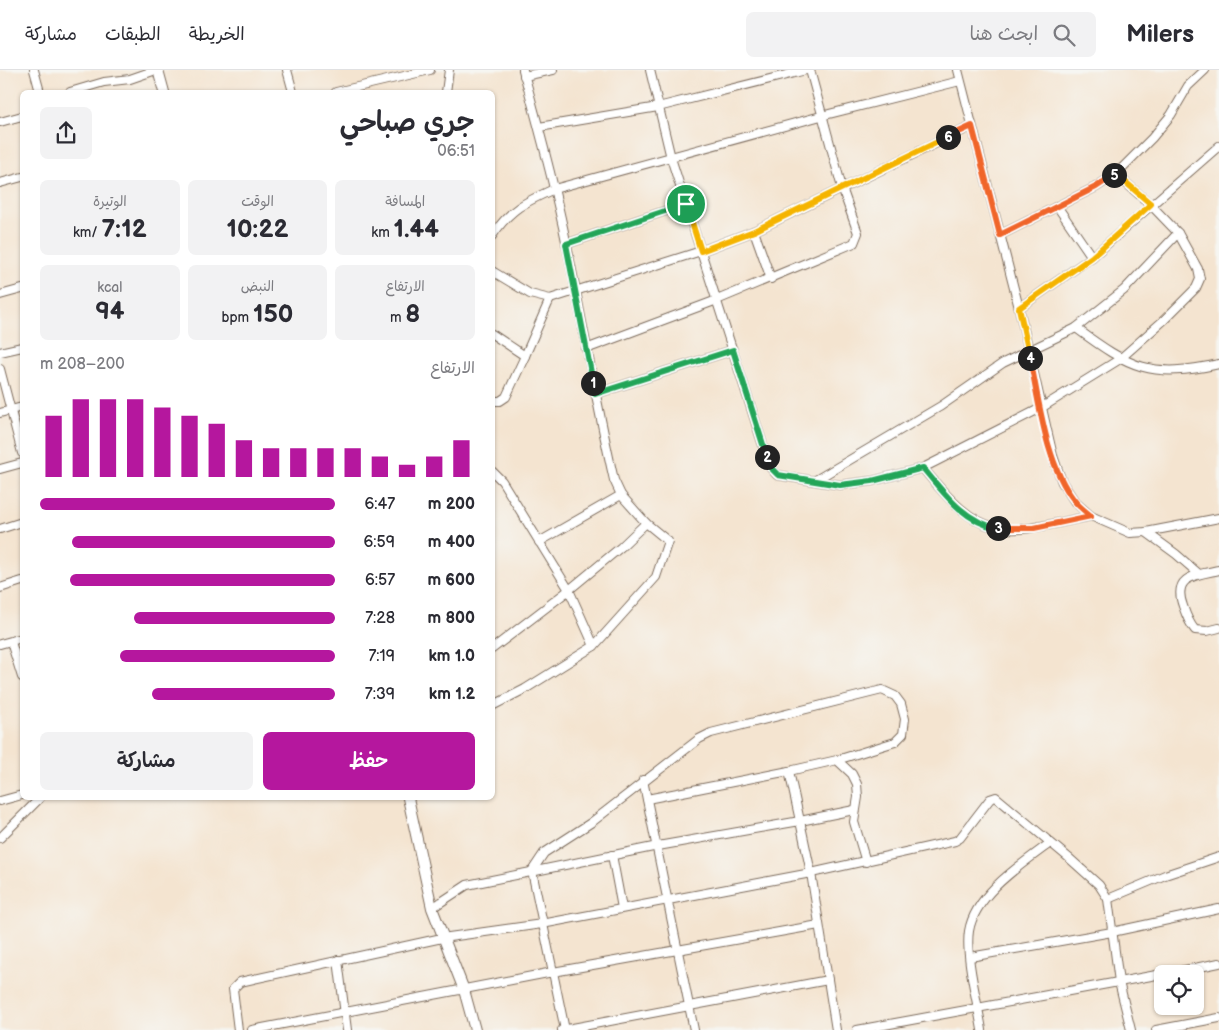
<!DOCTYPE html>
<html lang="ar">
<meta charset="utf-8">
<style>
:root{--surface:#fff;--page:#f2f2f3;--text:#2b2b33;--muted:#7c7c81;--line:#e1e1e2;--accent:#b5179e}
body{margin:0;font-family:"Balsamiq Sans","Playpen Sans Arabic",sans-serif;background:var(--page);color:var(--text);direction:rtl;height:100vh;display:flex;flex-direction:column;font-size:19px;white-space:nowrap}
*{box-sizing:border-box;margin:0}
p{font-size:16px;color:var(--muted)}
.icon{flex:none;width:28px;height:28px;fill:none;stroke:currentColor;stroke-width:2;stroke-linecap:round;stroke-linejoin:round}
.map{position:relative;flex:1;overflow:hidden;direction:ltr}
.side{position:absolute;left:20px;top:20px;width:475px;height:710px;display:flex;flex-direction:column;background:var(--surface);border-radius:8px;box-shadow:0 1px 4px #0004;direction:rtl}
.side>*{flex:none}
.buttons{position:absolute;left:1154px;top:895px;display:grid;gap:10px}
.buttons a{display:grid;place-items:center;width:50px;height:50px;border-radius:8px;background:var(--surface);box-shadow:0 1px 4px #0004;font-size:25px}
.pin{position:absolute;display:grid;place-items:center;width:42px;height:42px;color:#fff;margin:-21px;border:2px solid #fff;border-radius:50%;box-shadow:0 1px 5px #0007}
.km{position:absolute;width:25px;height:25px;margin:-12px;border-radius:50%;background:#222;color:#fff;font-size:14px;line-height:25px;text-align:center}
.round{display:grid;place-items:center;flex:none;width:52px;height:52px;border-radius:8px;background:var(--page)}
.overview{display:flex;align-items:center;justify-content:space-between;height:85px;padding:0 20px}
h1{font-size:28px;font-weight:600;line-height:38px}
.stats{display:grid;grid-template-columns:repeat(3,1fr);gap:8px;height:85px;padding:5px 20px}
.stats div{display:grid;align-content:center;border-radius:8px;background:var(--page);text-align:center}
.stats b{font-size:25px;font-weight:600}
.stats small{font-size:14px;font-weight:400}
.stats p{font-size:14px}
.chart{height:140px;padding:10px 20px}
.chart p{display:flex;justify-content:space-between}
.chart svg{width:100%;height:90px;margin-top:5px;stroke:var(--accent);stroke-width:6}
.primary-button{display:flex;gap:10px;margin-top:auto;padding:10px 20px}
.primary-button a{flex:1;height:58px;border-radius:8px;background:var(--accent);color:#fff;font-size:20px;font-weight:600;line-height:58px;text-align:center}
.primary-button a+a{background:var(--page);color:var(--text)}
ul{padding:0 20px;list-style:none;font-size:16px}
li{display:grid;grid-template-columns:80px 60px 1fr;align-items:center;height:38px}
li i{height:12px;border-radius:6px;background:var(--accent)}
header{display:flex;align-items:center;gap:30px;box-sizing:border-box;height:70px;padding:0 25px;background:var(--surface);border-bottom:1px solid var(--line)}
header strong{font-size:24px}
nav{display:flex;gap:28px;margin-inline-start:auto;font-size:18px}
.search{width:350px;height:45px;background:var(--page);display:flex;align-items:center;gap:12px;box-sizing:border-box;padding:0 18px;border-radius:8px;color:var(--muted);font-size:19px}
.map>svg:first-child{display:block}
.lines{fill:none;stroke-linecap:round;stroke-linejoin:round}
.minor-casing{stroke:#7c6b5c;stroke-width:10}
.tertiary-casing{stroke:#7c6b5c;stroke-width:12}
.minor{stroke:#fff;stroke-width:8}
.tertiary{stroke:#fff;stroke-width:10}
.split-1-casing{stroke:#fff;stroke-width:10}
.split-2-casing{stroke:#fff;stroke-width:10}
.split-3-casing{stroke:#fff;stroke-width:10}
.split-4-casing{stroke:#fff;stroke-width:10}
.split-5-casing{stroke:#fff;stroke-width:10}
.split-6-casing{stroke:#fff;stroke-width:10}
.split-7-casing{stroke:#fff;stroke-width:10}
.split-1{stroke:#22a559;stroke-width:6}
.split-2{stroke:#22a559;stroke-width:6}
.split-3{stroke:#22a559;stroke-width:6}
.split-4{stroke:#f0652b;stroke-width:6}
.split-5{stroke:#f5b400;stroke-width:6}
.split-6{stroke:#f0652b;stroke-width:6}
.split-7{stroke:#f5b400;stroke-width:6}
</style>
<header>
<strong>Milers</strong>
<div class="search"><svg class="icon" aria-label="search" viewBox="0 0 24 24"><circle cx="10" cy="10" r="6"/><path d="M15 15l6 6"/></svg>ابحث هنا</div>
<nav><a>الخريطة</a><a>الطبقات</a><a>مشاركة</a></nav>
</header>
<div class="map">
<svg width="1219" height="960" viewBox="0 0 1219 960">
<rect width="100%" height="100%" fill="#f6f6f2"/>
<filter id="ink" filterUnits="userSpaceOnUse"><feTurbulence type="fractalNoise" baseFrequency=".02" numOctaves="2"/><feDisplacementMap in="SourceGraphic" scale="10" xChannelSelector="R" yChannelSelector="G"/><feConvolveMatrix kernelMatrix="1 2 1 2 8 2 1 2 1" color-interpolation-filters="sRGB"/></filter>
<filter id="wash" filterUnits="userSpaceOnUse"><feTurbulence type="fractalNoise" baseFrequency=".0096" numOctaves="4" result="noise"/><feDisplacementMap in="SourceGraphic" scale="20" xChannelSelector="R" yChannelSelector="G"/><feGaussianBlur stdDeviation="1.12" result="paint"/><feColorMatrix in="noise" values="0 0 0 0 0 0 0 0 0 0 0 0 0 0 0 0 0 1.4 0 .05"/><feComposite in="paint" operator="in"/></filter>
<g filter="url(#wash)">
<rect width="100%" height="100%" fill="#f4e4d0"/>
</g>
<g filter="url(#ink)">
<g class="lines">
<defs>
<g id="minor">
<path d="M34 0 40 22"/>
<path d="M287 0 293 22"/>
<path d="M650 0 671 88 770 397 777 405 840 415 872 411 923 398 1041 338 1120 289 1164 250 1196 218 1200 209 1198 199 1178 163"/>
<path d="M958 0 1019 238 1053 386 1062 412 1075 432 1091 446 1130 463 1146 462 1219 448"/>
<path d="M524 6 553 0"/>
<path d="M70 22 104 12 130 9 156 0"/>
<path d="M336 22 430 0"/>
<path d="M446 22 449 0"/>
<path d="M0 52 22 46"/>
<path d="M539 57 658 37 806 0"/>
<path d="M1116 104 1152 68 1171 45 1188 16 1205 0"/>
<path d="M0 113 22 107"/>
<path d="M1057 136 1092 187"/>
<path d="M754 161 771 209"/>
<path d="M492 166C510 139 525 132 554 119L821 46 960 11"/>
<path d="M566 174 686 134"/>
<path d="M492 201 530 224 550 229 701 181 754 161 972 56"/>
<path d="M0 225 22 219"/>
<path d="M1019 238 1092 187 1219 76"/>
<path d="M1076 258C1130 298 1151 309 1219 294"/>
<path d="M492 264 525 286 550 229"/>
<path d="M586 279 717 230 854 173 858 163 842 118 810 0"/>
<path d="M0 282 22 277"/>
<path d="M0 299 22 383"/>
<path d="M595 324 733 280"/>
<path d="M492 331H500L506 327 525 286"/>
<path d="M0 343 22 337"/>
<path d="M923 398C984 474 1002 465 1091 446"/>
<path d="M0 399 22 393"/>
<path d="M492 401 502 411 569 520 594 576"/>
<path d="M814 411 941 336 1003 293 1076 258 1124 220 1178 163 1151 135 1116 104 1096 117 1000 165"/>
<path d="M0 459 22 452"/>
<path d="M1146 462 1176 484 1199 504"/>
<path d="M539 472 621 425"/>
<path d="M1219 500C1196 505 1172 506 1183 536 1186 545 1189 553 1195 560L1207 561 1219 558"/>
<path d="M0 518 22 511"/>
<path d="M11 572 22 607"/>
<path d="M0 574 22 568"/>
<path d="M492 579 569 520 621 477 646 453 621 425 614 410C596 332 583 254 567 176 555 117 539 58 523 0"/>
<path d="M492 636 525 619 594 576 656 507 668 471 646 453"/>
<path d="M837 690 852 704 857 714 858 727 854 752 866 792"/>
<path d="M643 710 694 960"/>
<path d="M647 729 789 701 800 751 854 740"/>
<path d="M0 731 22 725"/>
<path d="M0 768 40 728"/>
<path d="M612 785 622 838"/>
<path d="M1108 829 1165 805 1219 787"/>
<path d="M432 838 467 815 658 776 800 751 811 803 836 960"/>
<path d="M970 887 1112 862 1219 839"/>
<path d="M338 890 347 960"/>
<path d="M1166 904 1219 893"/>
<path d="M238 960 233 919 240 912 442 868 542 854 811 803 955 771 960 768 990 729 996 727 1069 788 1099 815 1108 829 1119 912 1131 960"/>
<path d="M252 960 553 902 819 855"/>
<path d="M562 960 828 910"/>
<path d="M565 960 532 801 544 783 592 752 699 669 711 663 882 620 895 626 901 634 905 649 903 664 895 672 837 690 789 701"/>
<path d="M857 960 1162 904"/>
<path d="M982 960C978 934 965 887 969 861 975 824 1022 794 1050 773"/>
<path d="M1156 960 1219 948"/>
</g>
<g id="tertiary">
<path d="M158 0 164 22"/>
<path d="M408 728 432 838 464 920 475 960"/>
</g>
</defs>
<use href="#minor" class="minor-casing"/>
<use href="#tertiary" class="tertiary-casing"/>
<use href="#minor" class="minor"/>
<use href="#tertiary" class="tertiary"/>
</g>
</g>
<g class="lines" filter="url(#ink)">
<defs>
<path id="split-1" d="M593 313 566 174 686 134"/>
<path id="split-2" d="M593 313 595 324 733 280 767 387"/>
<path id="split-3" d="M767 387 770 397 778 405 840 415 872 411 923 398C943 422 965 453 998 458"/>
<path id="split-4" d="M998 458H1034L1091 446C1085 441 1078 436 1074 430 1046 395 1039 331 1030 288"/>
<path id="split-5" d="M1030 288 1019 238 1092 187 1151 134 1116 104 1114 105"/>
<path id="split-6" d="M948 67 972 56 1000 165 1096 117 1114 105"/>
<path id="split-7" d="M686 134 701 181 754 161 948 67"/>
</defs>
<use href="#split-1" class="split-1-casing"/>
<use href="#split-2" class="split-2-casing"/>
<use href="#split-3" class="split-3-casing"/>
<use href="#split-4" class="split-4-casing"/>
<use href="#split-5" class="split-5-casing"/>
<use href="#split-6" class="split-6-casing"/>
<use href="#split-7" class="split-7-casing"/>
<use href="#split-1" class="split-1"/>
<use href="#split-2" class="split-2"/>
<use href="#split-3" class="split-3"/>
<use href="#split-4" class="split-4"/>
<use href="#split-5" class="split-5"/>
<use href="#split-6" class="split-6"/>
<use href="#split-7" class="split-7"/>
</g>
</svg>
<div class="buttons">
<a><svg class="icon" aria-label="locate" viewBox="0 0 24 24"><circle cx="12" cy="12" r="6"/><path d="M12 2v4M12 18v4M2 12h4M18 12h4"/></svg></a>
</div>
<div class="pin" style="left:686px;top:134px;background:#1e9e55"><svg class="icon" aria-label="arrive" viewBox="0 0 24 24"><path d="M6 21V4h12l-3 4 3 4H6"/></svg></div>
<b class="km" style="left:593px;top:313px">1</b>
<b class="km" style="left:767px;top:387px">2</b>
<b class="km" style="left:998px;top:458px">3</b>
<b class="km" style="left:1030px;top:288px">4</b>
<b class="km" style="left:1114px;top:105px">5</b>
<b class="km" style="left:948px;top:67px">6</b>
<section class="side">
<div class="overview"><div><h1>جري صباحي</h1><p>06:51</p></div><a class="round"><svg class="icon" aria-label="share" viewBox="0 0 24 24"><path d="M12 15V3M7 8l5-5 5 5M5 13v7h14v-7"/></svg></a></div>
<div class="stats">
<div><p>المسافة</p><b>1.44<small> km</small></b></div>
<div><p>الوقت</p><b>10:22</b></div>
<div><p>الوتيرة</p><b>7:12<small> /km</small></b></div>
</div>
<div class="stats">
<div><p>الارتفاع</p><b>8<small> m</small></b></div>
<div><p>النبض</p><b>150<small> bpm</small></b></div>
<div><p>kcal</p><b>94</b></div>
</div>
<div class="chart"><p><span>الارتفاع</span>200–208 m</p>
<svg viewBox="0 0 160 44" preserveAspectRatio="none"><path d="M5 44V14M15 44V6M25 44V6M35 44V6M45 44V10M55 44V14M65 44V18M75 44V26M85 44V30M95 44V30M105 44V30M115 44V30M125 44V34M135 44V38M145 44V34M155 44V26"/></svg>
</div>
<ul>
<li><b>200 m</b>6:47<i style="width:100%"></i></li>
<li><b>400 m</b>6:59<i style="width:89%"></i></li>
<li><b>600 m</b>6:57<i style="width:90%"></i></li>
<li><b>800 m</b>7:28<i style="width:68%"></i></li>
<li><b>1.0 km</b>7:19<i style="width:73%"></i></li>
<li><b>1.2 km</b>7:39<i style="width:62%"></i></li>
</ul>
<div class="primary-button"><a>حفظ</a><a>مشاركة</a></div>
</section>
</div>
